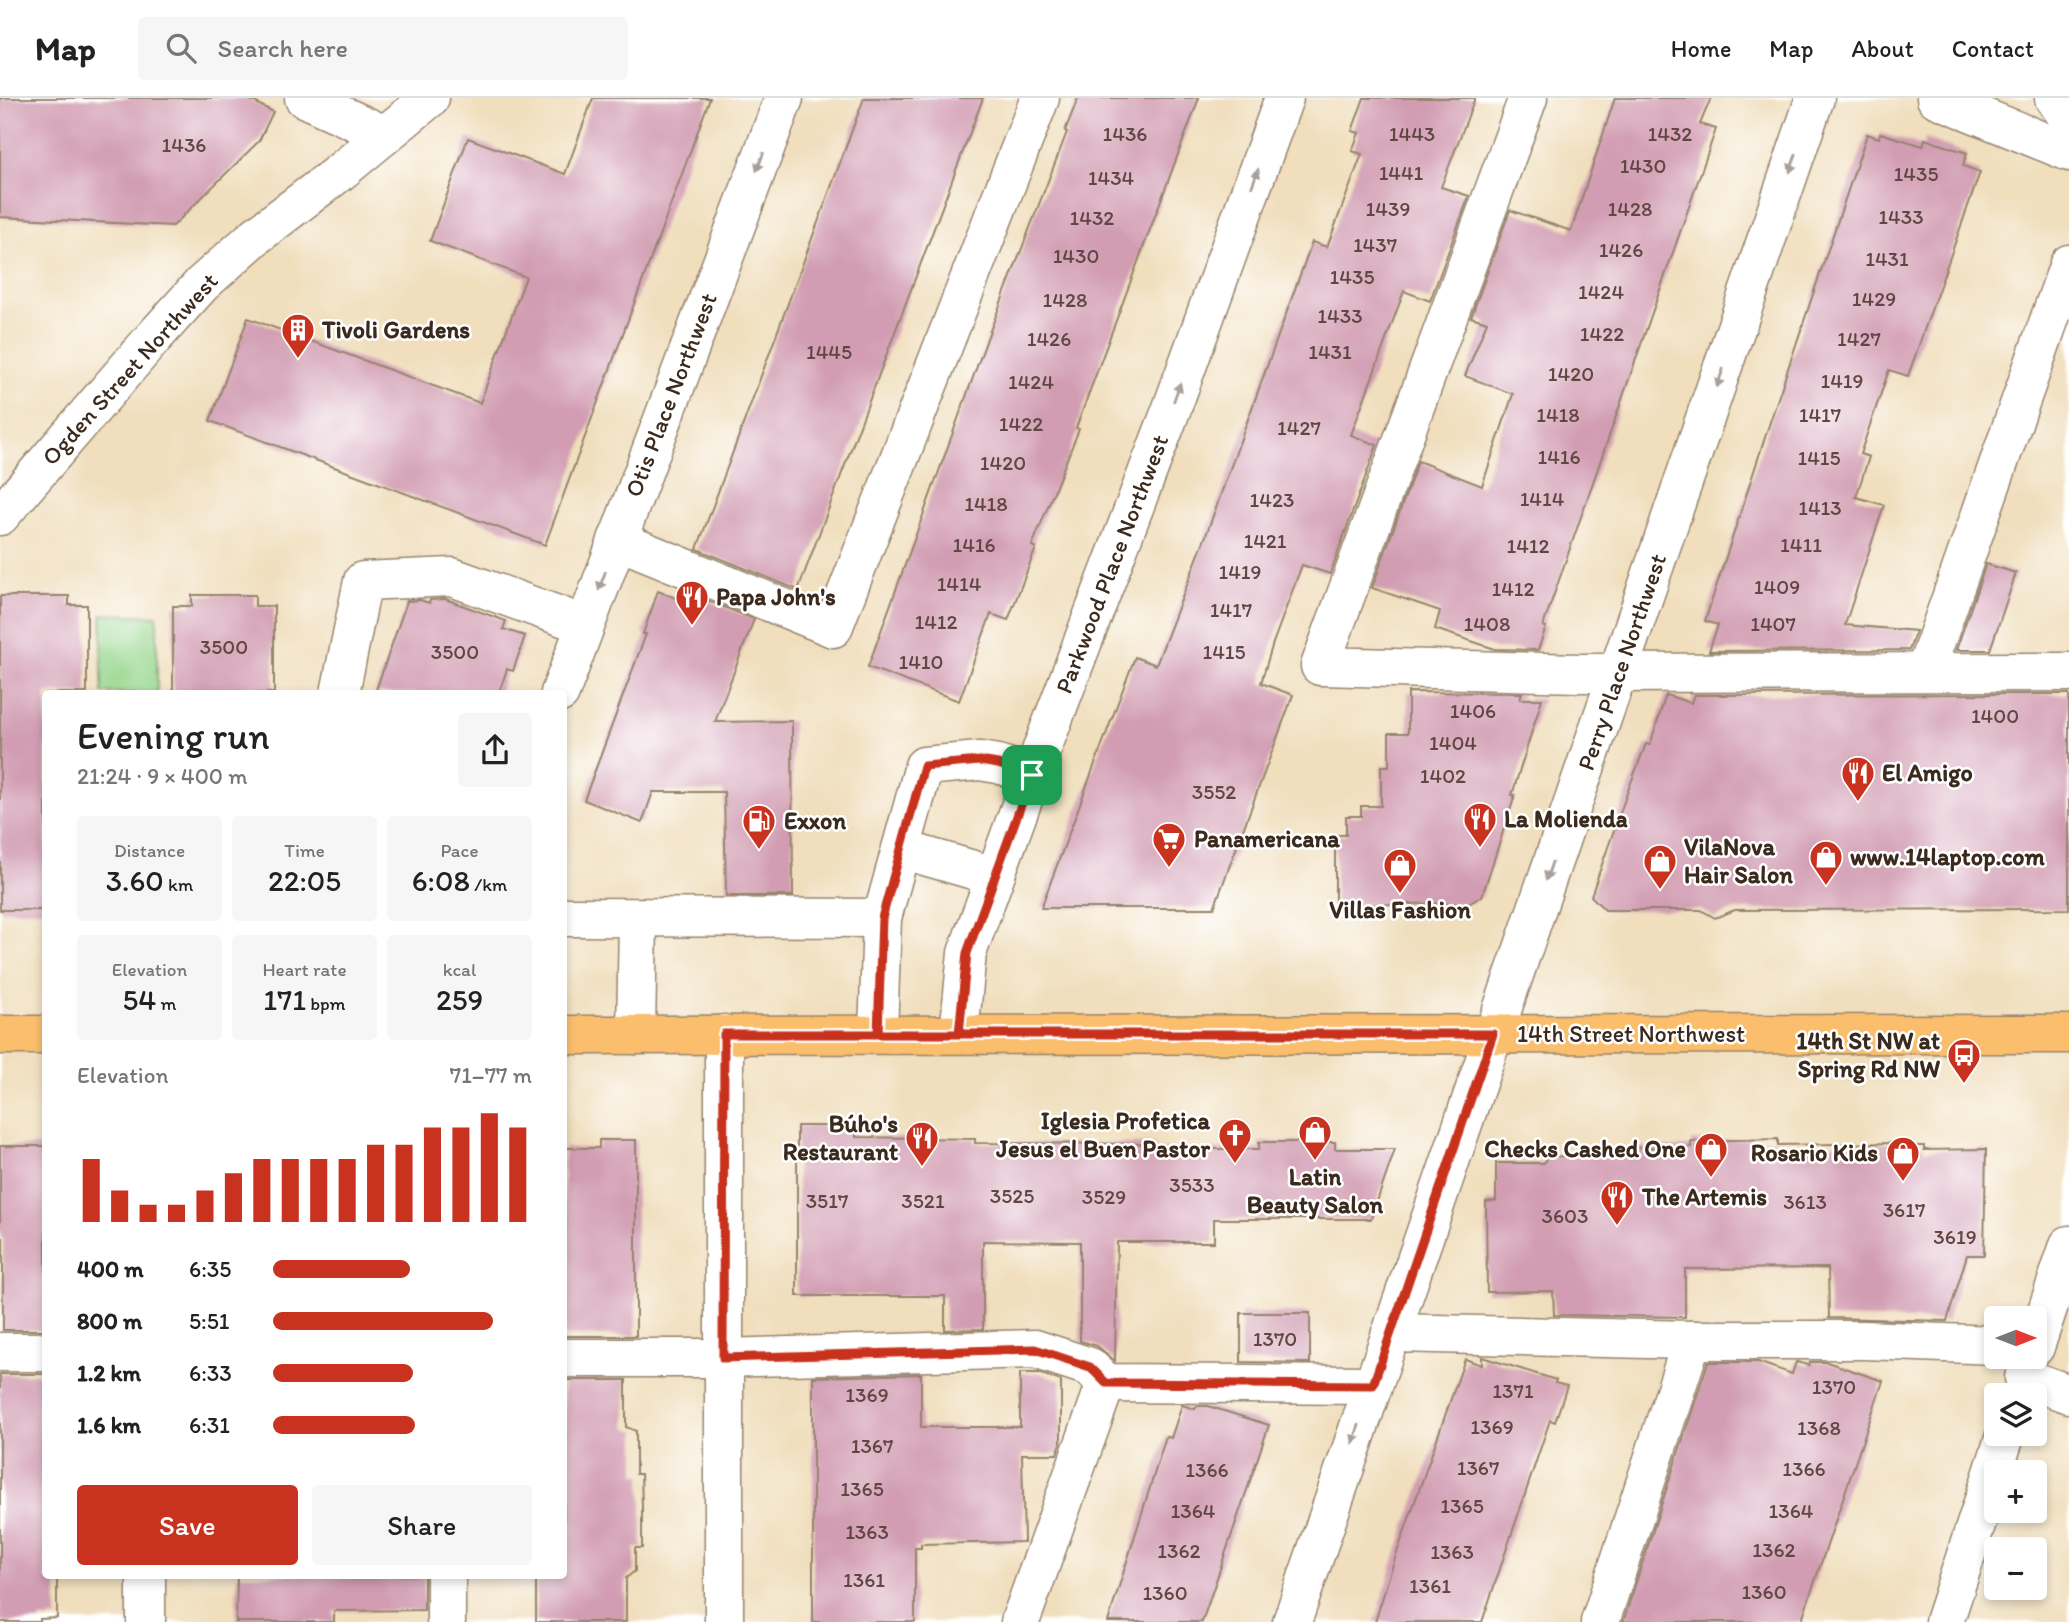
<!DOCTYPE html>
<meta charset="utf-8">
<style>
:root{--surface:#fff;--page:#f6f6f6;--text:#222;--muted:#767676;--line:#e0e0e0;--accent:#c8321e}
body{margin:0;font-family:Itim,sans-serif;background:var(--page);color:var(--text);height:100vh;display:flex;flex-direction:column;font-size:26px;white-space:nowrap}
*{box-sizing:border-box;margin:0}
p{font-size:23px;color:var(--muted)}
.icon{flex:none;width:38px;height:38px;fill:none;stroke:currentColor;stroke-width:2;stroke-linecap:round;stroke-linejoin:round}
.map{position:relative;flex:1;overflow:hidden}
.sheet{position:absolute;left:42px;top:592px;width:525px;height:889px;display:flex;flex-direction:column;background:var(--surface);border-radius:7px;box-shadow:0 4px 10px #0003}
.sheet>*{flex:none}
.needle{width:46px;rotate:90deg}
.fabs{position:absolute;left:1984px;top:1208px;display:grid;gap:14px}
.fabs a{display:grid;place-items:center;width:63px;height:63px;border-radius:7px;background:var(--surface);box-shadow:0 4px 10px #0003;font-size:35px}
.pin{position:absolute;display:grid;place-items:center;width:60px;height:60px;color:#fff;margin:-30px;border-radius:14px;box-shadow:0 4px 10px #0006}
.round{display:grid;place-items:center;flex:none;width:74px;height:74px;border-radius:7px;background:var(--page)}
.head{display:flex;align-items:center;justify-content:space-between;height:119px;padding:0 35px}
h1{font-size:38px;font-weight:600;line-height:52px}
.metrics{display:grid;grid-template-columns:repeat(3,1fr);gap:10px;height:119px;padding:7px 35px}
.metrics div{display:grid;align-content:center;border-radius:7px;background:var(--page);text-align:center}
.metrics b{font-size:30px;font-weight:600}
.metrics small{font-size:19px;font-weight:400}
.metrics p{font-size:19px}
.chart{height:196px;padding:14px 35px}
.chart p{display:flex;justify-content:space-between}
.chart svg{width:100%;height:126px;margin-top:7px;stroke:var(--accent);stroke-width:6}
.cta{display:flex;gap:14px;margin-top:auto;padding:14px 35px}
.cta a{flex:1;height:80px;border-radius:7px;background:var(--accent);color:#fff;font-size:28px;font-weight:600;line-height:80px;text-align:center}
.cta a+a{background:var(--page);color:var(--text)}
ul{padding:0 35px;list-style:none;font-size:23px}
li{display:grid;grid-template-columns:112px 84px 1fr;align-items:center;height:52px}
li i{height:18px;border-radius:9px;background:var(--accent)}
header{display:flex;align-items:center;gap:42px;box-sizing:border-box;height:98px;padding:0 35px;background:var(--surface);border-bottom:2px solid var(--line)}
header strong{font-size:33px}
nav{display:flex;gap:38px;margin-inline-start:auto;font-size:24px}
.search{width:490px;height:63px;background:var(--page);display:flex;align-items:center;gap:18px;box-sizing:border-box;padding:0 24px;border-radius:7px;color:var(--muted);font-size:26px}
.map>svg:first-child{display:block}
.green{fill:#97d68c;stroke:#698055;stroke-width:2}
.building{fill:#d29db2}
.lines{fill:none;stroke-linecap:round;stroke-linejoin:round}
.minor-casing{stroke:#96846d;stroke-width:41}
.major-casing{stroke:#96846d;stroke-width:41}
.minor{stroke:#fff;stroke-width:38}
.major{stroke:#fabe6d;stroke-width:38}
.oneway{fill:#a79f9a}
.route-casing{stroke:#fff;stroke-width:14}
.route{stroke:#c8321e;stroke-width:9}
.labels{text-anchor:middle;stroke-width:5;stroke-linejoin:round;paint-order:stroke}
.number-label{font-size:21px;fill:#614743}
.poi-label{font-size:24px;font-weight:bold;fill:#3b2a1e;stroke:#fff;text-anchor:start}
.street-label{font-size:24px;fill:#3b2a1e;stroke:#fff}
</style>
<header>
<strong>Map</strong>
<div class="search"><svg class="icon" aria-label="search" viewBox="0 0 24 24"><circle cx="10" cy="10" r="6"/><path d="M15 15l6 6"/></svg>Search here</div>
<nav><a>Home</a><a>Map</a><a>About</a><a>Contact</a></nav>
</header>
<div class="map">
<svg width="2069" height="1524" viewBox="0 0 2069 1524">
<rect width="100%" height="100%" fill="#fff"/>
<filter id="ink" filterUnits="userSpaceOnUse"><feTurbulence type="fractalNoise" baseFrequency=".0143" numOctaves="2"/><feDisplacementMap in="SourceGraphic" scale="14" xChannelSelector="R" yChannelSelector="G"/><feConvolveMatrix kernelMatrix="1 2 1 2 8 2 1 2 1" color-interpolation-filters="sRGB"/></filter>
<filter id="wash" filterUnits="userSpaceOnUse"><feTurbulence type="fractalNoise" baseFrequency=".00686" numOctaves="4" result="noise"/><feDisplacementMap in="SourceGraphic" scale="28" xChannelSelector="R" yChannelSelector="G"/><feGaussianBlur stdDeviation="1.57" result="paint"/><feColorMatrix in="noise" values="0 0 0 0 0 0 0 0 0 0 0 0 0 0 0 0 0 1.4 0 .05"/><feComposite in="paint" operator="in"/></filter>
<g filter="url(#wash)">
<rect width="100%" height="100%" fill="#f0debc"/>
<path class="green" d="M102 516 157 518V595H102Z"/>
<g id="blocks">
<g class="building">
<path d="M0 0H247L273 14 259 43 173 128 0 119Z"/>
<path d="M593 0H710L545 447 210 323 248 220 480 305 526 179 430 143 468 40 565 76Z"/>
<path d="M864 0H983L798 492 697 451Z"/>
<path d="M1078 0H1199L1076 330 1079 331 1032 448 1036 450 1008 522 991 516 959 603 868 569 988 238 1067 34 1065 33Z"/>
<path d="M1364 0H1475L1441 89 1469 98 1430 203 1404 193 1351 337 1377 347 1330 476 1302 467 1273 545 1261 585 1293 597 1214 810H1041L1135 559 1156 567 1205 440 1312 144 1327 149 1362 56 1352 53 1359 35 1352 33Z"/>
<path d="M1615 0H1711L1700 26 1716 31 1543 528 1546 529 1538 552 1495 551 1435 531 1440 513 1372 490 1418 363 1482 388 1513 296 1465 278 1487 224 1471 219 1510 112 1571 133Z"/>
<path d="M1880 35 1923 48 1925 41 1967 55 1963 68 1980 74 1908 278 1889 272 1860 356 1869 359 1856 399 1884 407 1845 527 1916 533 1909 552 1709 553 1718 527 1705 523 1771 321 1867 36 1879 40Z"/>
<path d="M1986 466 2016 475 1990 552H1956Z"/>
<path d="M681 492 754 521 715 624 792 623 793 798H726L724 694H653L642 725 584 702 646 536H643L658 493 678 501Z"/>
<path d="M192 497H255V508H274V595H173V508H192Z"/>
<path d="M0 498H69V507H87V595H46V812H0Z"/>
<path d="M445 501 506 523 503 531 525 538 513 573 507 571 499 595H375L407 503 420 502 429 505 430 502Z"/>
<path d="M1408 594 1522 595 1520 601H1542L1512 697H1515L1482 798 1470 805 1335 807V737H1346V718H1361V708H1381V668H1389V635H1408Z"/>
<path d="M2069 596V811L1735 812 1715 820 1701 812H1605L1591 798 1627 695 1646 646 1650 647 1666 597 1691 605 1694 597Z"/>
<path d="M797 1028H856V1039L975 1041V1045L1155 1046V1051H1259V1044H1335V1051H1395L1371 1121H1214V1144H1117L1115 1263 1097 1248 1080 1243V1144L983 1143V1231L945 1232V1198H797Z"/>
<path d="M1778 1041V1047L1895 1045V1048H1924V1052L1986 1051 1984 1157H1967L1947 1223 1829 1220 1828 1170 1685 1171V1219L1554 1217 1553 1193 1487 1194 1486 1104 1496 1103V1065H1544L1547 1059 1589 1057V1050L1691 1049V1043Z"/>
<path d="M599 1042H636V1238H564V1050H599Z"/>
<path d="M0 1048H46V1232H3V1140H0Z"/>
<path d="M1241 1215H1310V1265L1241 1264Z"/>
<path d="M1482 1259 1556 1282 1555 1285 1567 1288 1555 1324 1550 1322 1482 1524H1375L1393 1466 1465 1261 1482 1267Z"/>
<path d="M1708 1264H1758L1792 1276 1796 1264 1809 1267 1810 1264H1827L1883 1283 1801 1524H1623Z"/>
<path d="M1020 1275H1039L1061 1283V1345L1057 1356H1022L1024 1444 921 1446V1450H915V1524H813V1279L921 1276V1329H1020Z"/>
<path d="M0 1276H46V1481H57V1520L40 1521V1524H0Z"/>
<path d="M564 1282H626V1329L636 1333V1376H641L642 1408V1450H635V1473L626 1480V1524H536V1477H564Z"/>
<path d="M1182 1307 1195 1311 1197 1308H1208L1269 1327 1202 1524H1108L1166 1338 1171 1340Z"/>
<path d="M237 1477H424V1512L334 1513V1524H236Z"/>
</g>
</g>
</g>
<g filter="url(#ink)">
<use href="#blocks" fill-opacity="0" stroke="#96846d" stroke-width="2"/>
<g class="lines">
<defs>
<g id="minor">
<path d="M304 0 385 37"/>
<path d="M1528 0 1320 568 1578 575 2069 574"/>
<path d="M1936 0 2069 54"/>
<path d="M2054 0 2069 21"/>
<path d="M0 418 154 239 202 186 256 138 340 74 430 0"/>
<path d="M617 442 833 530 1040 0"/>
<path d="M1925 574 2069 166"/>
<path d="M340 595 363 483 452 479 585 527"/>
<path d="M560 595 784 0"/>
<path d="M994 778 901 751 924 668 980 663 998 666 1032 677"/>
<path d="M564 819 882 820"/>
<path d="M878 936 882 820 901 751"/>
<path d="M959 936 967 855 1032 677 1172 310 1284 0"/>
<path d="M636 937 638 820"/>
<path d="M1391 1235 1692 1242H1864L1997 1247"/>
<path d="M2035 1249 2069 1147"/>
<path d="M0 1254H46"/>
<path d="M564 1260H723L1035 1251 1090 1269 1106 1285 1373 1287"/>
<path d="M2024 1280 2069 1296"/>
<path d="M146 1477V1524"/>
<path d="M446 1524V1477"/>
<path d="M724 1524V936"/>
<path d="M1020 1524 1106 1285"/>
<path d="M1292 1524 1815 0"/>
<path d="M1600 1524 1692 1242"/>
<path d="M1944 1524 2006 1335"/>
</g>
<g id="major">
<path d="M0 937H46"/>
<path d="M564 937 2069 936"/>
</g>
</defs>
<use href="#minor" class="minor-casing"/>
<use href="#major" class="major-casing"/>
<use href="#minor" class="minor"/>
<use href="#major" class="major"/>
</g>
<defs><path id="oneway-solid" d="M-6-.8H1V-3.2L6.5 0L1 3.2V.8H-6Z" transform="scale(1.75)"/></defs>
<g class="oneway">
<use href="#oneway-solid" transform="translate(760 64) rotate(111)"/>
<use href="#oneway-solid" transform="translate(1793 65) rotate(109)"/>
<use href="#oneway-solid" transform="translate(1255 80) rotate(-70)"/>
<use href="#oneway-solid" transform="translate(1720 280) rotate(109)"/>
<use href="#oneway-solid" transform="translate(1177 294) rotate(-70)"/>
<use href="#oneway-solid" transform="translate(602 483) rotate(110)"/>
<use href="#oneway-solid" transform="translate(1549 773) rotate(109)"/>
<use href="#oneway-solid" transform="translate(1356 1336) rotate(109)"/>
</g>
</g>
<g class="lines" filter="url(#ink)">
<defs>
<path id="route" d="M1032 677 998 666 980 663 924 668 882 820 878 936H1493L1373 1287 1106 1285 1090 1269 1035 1251 723 1260 724 936C803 936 881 936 959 936L967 855 1032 677"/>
</defs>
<use href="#route" class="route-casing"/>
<use href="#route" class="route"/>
</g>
<defs>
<symbol id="building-pin" viewBox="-11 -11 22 30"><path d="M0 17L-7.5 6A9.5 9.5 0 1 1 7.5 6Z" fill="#c8321e" stroke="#fff"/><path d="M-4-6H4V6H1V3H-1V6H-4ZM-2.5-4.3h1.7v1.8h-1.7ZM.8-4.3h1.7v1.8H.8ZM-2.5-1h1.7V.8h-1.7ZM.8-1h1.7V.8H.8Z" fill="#fff"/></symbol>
<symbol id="restaurant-pin" viewBox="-11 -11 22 30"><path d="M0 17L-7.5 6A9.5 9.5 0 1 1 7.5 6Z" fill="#c8321e" stroke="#fff"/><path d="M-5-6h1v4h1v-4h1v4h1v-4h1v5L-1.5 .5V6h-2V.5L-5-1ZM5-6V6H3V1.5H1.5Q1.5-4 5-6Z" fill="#fff"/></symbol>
<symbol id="fuel-pin" viewBox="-11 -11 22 30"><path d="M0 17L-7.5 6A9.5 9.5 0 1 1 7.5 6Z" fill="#c8321e" stroke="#fff"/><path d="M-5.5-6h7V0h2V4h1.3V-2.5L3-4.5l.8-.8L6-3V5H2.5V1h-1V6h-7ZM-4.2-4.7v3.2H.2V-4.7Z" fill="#fff"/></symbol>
<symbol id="supermarket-pin" viewBox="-11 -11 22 30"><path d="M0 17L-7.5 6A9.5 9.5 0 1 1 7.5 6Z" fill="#c8321e" stroke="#fff"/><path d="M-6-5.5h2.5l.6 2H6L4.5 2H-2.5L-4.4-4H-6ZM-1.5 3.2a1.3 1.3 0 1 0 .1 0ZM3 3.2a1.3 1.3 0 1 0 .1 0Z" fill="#fff"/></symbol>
<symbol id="shop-pin" viewBox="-11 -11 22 30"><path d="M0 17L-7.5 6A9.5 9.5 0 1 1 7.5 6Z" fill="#c8321e" stroke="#fff"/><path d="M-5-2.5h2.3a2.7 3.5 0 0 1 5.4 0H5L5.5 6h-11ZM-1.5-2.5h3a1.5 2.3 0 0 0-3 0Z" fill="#fff"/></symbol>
<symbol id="bus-pin" viewBox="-11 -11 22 30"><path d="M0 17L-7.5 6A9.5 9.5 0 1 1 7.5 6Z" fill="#c8321e" stroke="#fff"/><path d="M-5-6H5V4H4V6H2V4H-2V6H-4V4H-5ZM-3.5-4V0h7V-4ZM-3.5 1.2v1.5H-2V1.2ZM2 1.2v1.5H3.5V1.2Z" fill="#fff"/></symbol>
<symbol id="church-pin" viewBox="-11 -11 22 30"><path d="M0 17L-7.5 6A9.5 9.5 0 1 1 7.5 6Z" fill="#c8321e" stroke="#fff"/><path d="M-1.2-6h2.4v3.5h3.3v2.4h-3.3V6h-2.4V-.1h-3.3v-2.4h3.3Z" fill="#fff"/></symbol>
</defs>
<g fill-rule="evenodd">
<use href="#building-pin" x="279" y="213" width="38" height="52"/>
<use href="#restaurant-pin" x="673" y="480" width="38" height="52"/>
<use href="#restaurant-pin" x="1839" y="656" width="38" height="52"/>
<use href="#restaurant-pin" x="1461" y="702" width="38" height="52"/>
<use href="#fuel-pin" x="740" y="704" width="38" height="52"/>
<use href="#supermarket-pin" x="1150" y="722" width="38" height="52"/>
<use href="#shop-pin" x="1807" y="740" width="38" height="52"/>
<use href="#shop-pin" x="1641" y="744" width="38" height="52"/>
<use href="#shop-pin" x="1381" y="748" width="38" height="52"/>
<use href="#bus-pin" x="1945" y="938" width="38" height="52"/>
<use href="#shop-pin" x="1296" y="1015" width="38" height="52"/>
<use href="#church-pin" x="1216" y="1018" width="38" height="52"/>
<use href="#restaurant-pin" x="903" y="1021" width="38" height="52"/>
<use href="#shop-pin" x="1692" y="1032" width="38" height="52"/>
<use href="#shop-pin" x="1884" y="1036" width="38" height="52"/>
<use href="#restaurant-pin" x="1598" y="1080" width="38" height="52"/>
</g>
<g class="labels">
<g class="number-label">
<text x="1125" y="43">1436</text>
<text x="1412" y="43">1443</text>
<text x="1670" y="43">1432</text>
<text x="184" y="54">1436</text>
<text x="1643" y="75">1430</text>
<text x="1401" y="82">1441</text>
<text x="1916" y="83">1435</text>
<text x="1111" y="87">1434</text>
<text x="1388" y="118">1439</text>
<text x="1630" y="118">1428</text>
<text x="1901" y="126">1433</text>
<text x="1092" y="127">1432</text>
<text x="1375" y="154">1437</text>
<text x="1621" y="159">1426</text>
<text x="1076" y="165">1430</text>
<text x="1887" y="168">1431</text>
<text x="1352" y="186">1435</text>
<text x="1601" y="201">1424</text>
<text x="1874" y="208">1429</text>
<text x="1065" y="209">1428</text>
<text x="1340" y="225">1433</text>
<text x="1602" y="243">1422</text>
<text x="1049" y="248">1426</text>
<text x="1859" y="248">1427</text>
<text x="829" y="261">1445</text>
<text x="1330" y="261">1431</text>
<text x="1571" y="283">1420</text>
<text x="1842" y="290">1419</text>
<text x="1031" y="291">1424</text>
<text x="1558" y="324">1418</text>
<text x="1820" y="324">1417</text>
<text x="1021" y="333">1422</text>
<text x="1299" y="337">1427</text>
<text x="1559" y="366">1416</text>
<text x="1819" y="367">1415</text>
<text x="1003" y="372">1420</text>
<text x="1542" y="408">1414</text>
<text x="1272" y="409">1423</text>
<text x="986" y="413">1418</text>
<text x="1820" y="417">1413</text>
<text x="1265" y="450">1421</text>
<text x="974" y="454">1416</text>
<text x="1801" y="454">1411</text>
<text x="1528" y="455">1412</text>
<text x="1240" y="481">1419</text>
<text x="959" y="493">1414</text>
<text x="1777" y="496">1409</text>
<text x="1513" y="498">1412</text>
<text x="1231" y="519">1417</text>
<text x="936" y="531">1412</text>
<text x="1487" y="533">1408</text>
<text x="1773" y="533">1407</text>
<text x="224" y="556">3500</text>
<text x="455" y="561">3500</text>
<text x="1224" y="561">1415</text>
<text x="921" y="571">1410</text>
<text x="1473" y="620">1406</text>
<text x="1995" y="625">1400</text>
<text x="1453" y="652">1404</text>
<text x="1443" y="685">1402</text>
<text x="1214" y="701">3552</text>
<text x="1192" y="1094">3533</text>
<text x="1012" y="1105">3525</text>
<text x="1104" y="1106">3529</text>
<text x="827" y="1110">3517</text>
<text x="923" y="1110">3521</text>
<text x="1805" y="1111">3613</text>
<text x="1904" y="1119">3617</text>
<text x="1565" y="1125">3603</text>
<text x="1955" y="1146">3619</text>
<text x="1275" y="1248">1370</text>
<text x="1834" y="1296">1370</text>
<text x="1513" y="1300">1371</text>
<text x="867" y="1304">1369</text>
<text x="1492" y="1336">1369</text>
<text x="1819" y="1337">1368</text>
<text x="872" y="1355">1367</text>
<text x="1478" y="1377">1367</text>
<text x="1804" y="1378">1366</text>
<text x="1207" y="1379">1366</text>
<text x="862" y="1398">1365</text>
<text x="1462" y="1415">1365</text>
<text x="1193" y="1420">1364</text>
<text x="1791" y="1420">1364</text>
<text x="867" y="1441">1363</text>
<text x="1774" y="1459">1362</text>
<text x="1179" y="1460">1362</text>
<text x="1452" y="1461">1363</text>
<text x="864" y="1489">1361</text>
<text x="1430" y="1495">1361</text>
<text x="1764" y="1501">1360</text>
<text x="1165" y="1502">1360</text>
</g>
<g class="poi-label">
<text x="322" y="240">Tivoli Gardens</text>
<text x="716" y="507">Papa John's</text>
<text x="1882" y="683">El Amigo</text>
<text x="1504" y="729">La Molienda</text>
<text x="784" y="731">Exxon</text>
<text x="1194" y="749">Panamericana</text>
<text x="1684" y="757">VilaNova<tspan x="1684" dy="28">Hair Salon</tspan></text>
<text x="1850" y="767">www.14laptop.com</text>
<text x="1400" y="820" text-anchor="middle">Villas Fashion</text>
<text x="1940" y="951" text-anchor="end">14th St NW at<tspan x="1940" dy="28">Spring Rd NW</tspan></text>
<text x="1210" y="1031" text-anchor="end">Iglesia Profetica<tspan x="1210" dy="28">Jesus el Buen Pastor</tspan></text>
<text x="898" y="1034" text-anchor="end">Búho's<tspan x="898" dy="28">Restaurant</tspan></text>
<text x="1686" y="1059" text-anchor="end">Checks Cashed One</text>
<text x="1878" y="1063" text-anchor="end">Rosario Kids</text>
<text x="1315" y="1087" text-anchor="middle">Latin<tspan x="1315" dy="28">Beauty Salon</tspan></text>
<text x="1642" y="1107">The Artemis</text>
</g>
<g class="street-label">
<text transform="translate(130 271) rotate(-48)" y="8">Ogden Street Northwest</text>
<text transform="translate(671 297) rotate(-69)" y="8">Otis Place Northwest</text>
<text transform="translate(1112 466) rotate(-69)" y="8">Parkwood Place Northwest</text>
<text transform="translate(1622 564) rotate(-71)" y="8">Perry Place Northwest</text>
<text x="1631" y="944">14th Street Northwest</text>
</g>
</g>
</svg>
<div class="fabs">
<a><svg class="needle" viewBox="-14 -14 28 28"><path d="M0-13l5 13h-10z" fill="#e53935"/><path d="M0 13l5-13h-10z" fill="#767676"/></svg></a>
<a><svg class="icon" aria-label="layers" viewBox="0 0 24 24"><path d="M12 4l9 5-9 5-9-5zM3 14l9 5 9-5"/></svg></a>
<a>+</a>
<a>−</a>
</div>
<div class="pin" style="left:1032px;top:677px;background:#1e9e55"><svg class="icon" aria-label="arrive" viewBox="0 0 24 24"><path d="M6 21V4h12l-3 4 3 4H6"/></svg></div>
<section class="sheet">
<div class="head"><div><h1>Evening run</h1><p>21:24 · 9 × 400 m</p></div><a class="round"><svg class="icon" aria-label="share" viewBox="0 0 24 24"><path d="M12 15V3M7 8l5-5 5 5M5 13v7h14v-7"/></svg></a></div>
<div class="metrics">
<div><p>Distance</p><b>3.60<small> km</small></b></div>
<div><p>Time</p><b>22:05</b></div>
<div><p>Pace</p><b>6:08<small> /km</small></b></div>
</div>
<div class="metrics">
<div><p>Elevation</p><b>54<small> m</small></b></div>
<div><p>Heart rate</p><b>171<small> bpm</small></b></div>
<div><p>kcal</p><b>259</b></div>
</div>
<div class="chart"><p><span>Elevation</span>71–77 m</p>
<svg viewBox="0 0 160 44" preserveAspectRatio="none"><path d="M5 44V22M15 44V33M25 44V38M35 44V38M45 44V33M55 44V27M65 44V22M75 44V22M85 44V22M95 44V22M105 44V17M115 44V17M125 44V11M135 44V11M145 44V6M155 44V11"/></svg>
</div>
<ul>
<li><b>400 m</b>6:35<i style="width:53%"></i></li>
<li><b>800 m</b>5:51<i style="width:85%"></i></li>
<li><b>1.2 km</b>6:33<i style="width:54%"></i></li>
<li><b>1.6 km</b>6:31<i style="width:55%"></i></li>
</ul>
<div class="cta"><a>Save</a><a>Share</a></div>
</section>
</div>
